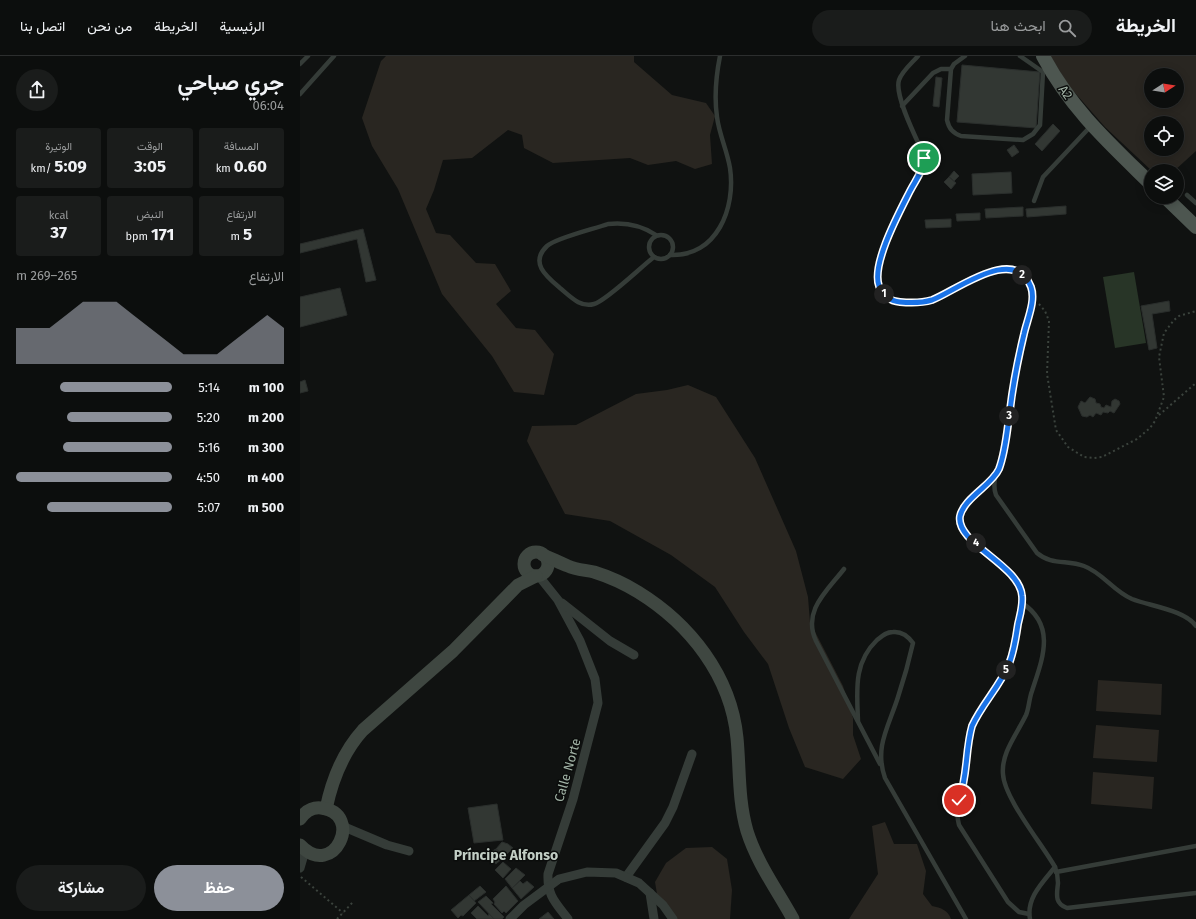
<!DOCTYPE html>
<html lang="ar">
<meta charset="utf-8">
<style>
:root{--surface:#0c0e0d;--page:#1a1c1b;--text:#f1f3f6;--muted:#9a9c9d;--line:#2c2e2e;--accent:#8c9099}
body{margin:0;font-family:"Fira Sans",Vazirmatn,sans-serif;background:var(--page);color:var(--text);direction:rtl;height:100vh;display:flex;flex-direction:column;font-size:15px;white-space:nowrap}
*{box-sizing:border-box;margin:0}
p{font-size:13px;color:var(--muted)}
.icon{flex:none;width:22px;height:22px;fill:none;stroke:currentColor;stroke-width:2;stroke-linecap:round;stroke-linejoin:round}
.map{position:relative;flex:1;overflow:hidden;direction:ltr}
.details{display:flex;flex-direction:column;background:var(--surface);width:300px}
.details>*{flex:none}
.needle{width:26px;rotate:78deg}
.fabs{position:absolute;left:844px;top:12px;display:grid;gap:8px}
.fabs a{display:grid;place-items:center;width:40px;height:40px;border-radius:50%;background:var(--surface);box-shadow:0 2px 10px #0003,0 0 0 1px var(--line);font-size:20px}
.pin{position:absolute;display:grid;place-items:center;width:34px;height:34px;color:#fff;margin:-17px;border:2px solid #fff;border-radius:50%;box-shadow:0 1px 4px #0007}
.km{position:absolute;width:20px;height:20px;margin:-10px;border-radius:50%;background:#222;color:#fff;font-size:11px;line-height:20px;text-align:center}
.round{display:grid;place-items:center;flex:none;width:42px;height:42px;border-radius:21px;background:var(--page)}
.overview{display:flex;align-items:center;justify-content:space-between;height:68px;padding:0 16px}
h1{font-size:22px;font-weight:700;line-height:30px}
.stats{display:grid;grid-template-columns:repeat(3,1fr);gap:6px;height:68px;padding:4px 16px}
.stats div{display:grid;align-content:center;border-radius:4px;background:var(--page);text-align:center}
.stats b{font-size:17px;font-weight:700}
.stats small{font-size:11px;font-weight:400}
.stats p{font-size:11px}
.chart{height:112px;padding:8px 16px}
.chart p{display:flex;justify-content:space-between}
.chart svg{width:100%;height:72px;margin-top:4px;fill:var(--accent);opacity:.7}
.action{display:flex;gap:8px;margin-top:auto;padding:8px 16px}
.action a{flex:1;height:46px;border-radius:24px;background:var(--accent);color:#fff;font-size:16px;font-weight:700;line-height:46px;text-align:center}
.action a+a{background:var(--page);color:var(--text)}
ul{padding:0 16px;list-style:none;font-size:13px}
li{display:grid;grid-template-columns:64px 48px 1fr;align-items:center;height:30px}
li i{height:10px;border-radius:5px;background:var(--accent)}
header{display:flex;align-items:center;gap:24px;box-sizing:border-box;height:56px;padding:0 20px;background:var(--surface);border-bottom:1px solid var(--line)}
header strong{font-size:19px}
nav{display:flex;gap:22px;margin-inline-start:auto;font-size:14px}
.search{width:280px;height:36px;background:var(--page);display:flex;align-items:center;gap:10px;box-sizing:border-box;padding:0 14px;border-radius:22px;color:var(--muted);font-size:15px}
main{display:flex;flex:1;min-height:0}
.map>svg:first-child{display:block}
.green{fill:#292621;fill-rule:evenodd}
.water{fill:#283527}
.building{fill:#323733;stroke:#2a2e2c}
.lines{fill:none;stroke-linecap:round;stroke-linejoin:round}
.path{stroke:#3b433d;stroke-width:2;stroke-dasharray:2 3;stroke-linecap:butt}
.lane{stroke:#353c38;stroke-width:4.5}
.street{stroke:#353c38;stroke-width:9}
.secondary{stroke:#3f4741;stroke-width:13}
.primary{stroke:#4d5650;stroke-width:14}
.route-casing{stroke:#fff;stroke-width:8}
.route{stroke:#1a73e8;stroke-width:5}
.labels{text-anchor:middle;stroke-width:3;stroke-linejoin:round;paint-order:stroke}
.street-label{font-size:13px;fill:#a1b2a5;stroke:#0b0d0c}
.neighbourhood-label{font-size:14px;font-weight:bold;fill:#c2cec5;stroke:#0b0d0c}
</style>
<header>
<strong>الخريطة</strong>
<div class="search"><svg class="icon" aria-label="search" viewBox="0 0 24 24"><circle cx="10" cy="10" r="6"/><path d="M15 15l6 6"/></svg>ابحث هنا</div>
<nav><a>الرئيسية</a><a>الخريطة</a><a>من نحن</a><a>اتصل بنا</a></nav>
</header>
<main>
<div class="map">
<svg width="896" height="863" viewBox="0 0 896 863">
<rect width="100%" height="100%" fill="#101211"/>
<g class="green">
<path d="M86 0H334V6L372 39 406 47 415 60 410 79 412 108 395 113 376 105 348 109 330 102 253 107 224 92 222 79 208 74 172 102 143 104 134 134 126 153 136 177 150 179 176 207 195 208 211 235 196 248 216 272 235 274 254 298 244 339 214 336 192 300 142 238 98 133 72 90 62 62 81 5Z"/>
<path d="M750 0H896V95L874 115H852L805 71 769 30ZM851 19H877V45H851ZM851 67H877V93H851Z"/>
<path d="M388 329 416 341 455 402 496 495 508 541 510 566 543 630 553 662V679L561 703 543 723 505 711 489 672 468 608 444 576 415 531 371 499 310 465 265 458 227 385 232 370 276 369 336 338 367 334Z"/>
<path d="M798 624 862 628 861 659 796 655Z"/>
<path d="M796 669 859 674 857 706 793 702Z"/>
<path d="M793 716 854 721 852 753 791 748Z"/>
<path d="M585 766 594 788H617L626 815 623 838 632 850C641 852 648 854 651 863H549L578 818 572 770Z"/>
<path d="M412 791 427 803 432 834 430 863H374L358 844 355 826 366 807 386 792Z"/>
</g>
<path class="water" d="M834 216 846 287 815 292 803 221Z"/>
<g class="building">
<path d="M662 9 740 16 736 72 657 66Z"/>
<path d="M636 21 642 22 639 51 633 50Z"/>
<path d="M753 68 760 75 742 95 735 88Z"/>
<path d="M714 89 719 96 712 101 707 94Z"/>
<path d="M654 115 659 120 654 125 649 121Z"/>
<path d="M711 116 712 137 673 139 672 118Z"/>
<path d="M649 121 656 127 651 133 644 126Z"/>
<path d="M766 150V158L727 161 726 153Z"/>
<path d="M723 151V160L686 162 685 153Z"/>
<path d="M680 157V164L657 165 656 158Z"/>
<path d="M651 163V171L626 172 625 164Z"/>
<path d="M63 173 76 224 66 226 57 183 0 197V188Z"/>
<path d="M40 232 47 259 0 271V241Z"/>
<path d="M869 245 870 255 852 258 857 292 849 294 841 250Z"/>
<path d="M5 324 8 335 0 337V326Z"/>
<path d="M790 341 795 343 796 347 800 348 801 351 804 352 806 349 811 351 812 345 815 343 819 345 820 348 814 357 810 355 808 357 803 356 801 359 796 357 793 361 790 359 787 361 782 360 778 351 781 345 785 347Z"/>
<path d="M197 748 203 784 174 787 168 752Z"/>
<path d="M202 786 208 788 213 792 205 800 196 793Z"/>
<path d="M196 793 205 800 196 808 185 799Z"/>
<path d="M203 806 211 813 203 822 195 814Z"/>
<path d="M216 812 225 819 212 832 205 823Z"/>
<path d="M220 825 223 828 227 825 234 831 221 843 212 832Z"/>
<path d="M180 830 186 836 174 845 169 839Z"/>
<path d="M206 830 218 845 206 857 204 855 202 857 194 848 195 846 193 843Z"/>
<path d="M169 839 176 847 163 860 161 859 158 862 151 854Z"/>
<path d="M186 840 193 847 191 848 204 861 202 863H194L178 846Z"/>
<path d="M178 850 188 860 189 858 194 863H177L171 857Z"/>
<path d="M248 856 254 863H239Z"/>
</g>
<g class="lines">
<g class="path">
<path d="M739 248 745 255 749 265 747 318 756 374 768 391 784 401 794 402 802 401 837 383 850 372 855 365 864 341 859 301 864 277 874 264 879 260 896 255"/>
<path d="M859 359 896 327"/>
<path d="M1 821 43 857"/>
<path d="M37 863 53 846"/>
</g>
<g class="lane">
<path d="M618 0C612 7 602 15 599 24 594 39 616 82 623 97L624 106 622 113C607 141 592 168 583 198 581 204 578 211 577 218 575 248 609 250 629 245 654 239 713 186 731 230 736 244 728 260 725 274 718 301 713 329 709 357 708 368 708 380 705 390 702 407 690 422 696 439L737 497C751 509 767 504 784 510 803 517 813 535 832 543 850 550 885 554 896 570"/>
<path d="M665 0 654 8 651 13 647 64C649 73 653 77 661 80L723 84 733 78 740 69 743 16 720 0"/>
<path d="M0 8 8 0"/>
<path d="M0 38 34 0"/>
<path d="M602 50 633 17 641 13H651"/>
<path d="M887 139 896 147"/>
<path d="M734 145 743 121 790 71"/>
<circle cx="361" cy="191" r="12"/>
<path d="M370 199C417 201 436 152 430 112 427 94 419 78 417 61 414 40 416 20 420 0"/>
<path d="M354 201C342 210 306 245 294 248 280 252 270 240 260 232 247 221 229 207 247 190 256 182 294 173 308 168 326 166 341 169 356 179"/>
<path d="M694 420C686 428 662 449 660 460 659 469 665 477 670 483L714 521 720 531 722 542 714 592 709 609 672 670C668 687 669 703 666 720 663 737 654 751 659 769L708 846 719 856 729 858"/>
<path d="M544 513C527 535 502 555 516 585L580 708"/>
<path d="M722 547C757 570 742 604 732 635 729 643 729 652 726 659 717 678 701 697 703 718 704 742 742 788 755 811 757 816 758 821 758 827 757 838 754 847 767 852L896 837"/>
<path d="M558 665C557 635 553 607 577 584 582 580 586 576 593 576 602 575 608 580 613 587 609 605 604 623 598 641 589 670 574 691 585 722L666 863"/>
<path d="M756 816 896 790"/>
<path d="M730 863C726 842 743 826 755 811"/>
</g>
<g class="street">
<path d="M238 519 258 544 280 585 295 623 298 647 273 743 248 818C247 840 256 847 268 863"/>
<path d="M262 547 310 585 334 599"/>
<path d="M42 770 87 789 109 795"/>
<path d="M0 812 5 795"/>
<path d="M326 821 365 767 373 751 392 698"/>
<path d="M350 837 354 863"/>
<path d="M210 863 224 849 259 823 287 816 316 817 339 827 363 849 373 863"/>
</g>
<g class="secondary">
<circle cx="236" cy="508" r="12"/>
<path d="M243 499C251 502 260 507 268 510 276 514 286 514 294 516 310 521 325 528 338 536 390 568 431 620 437 682 440 713 438 744 447 775 457 807 477 834 493 863"/>
<path d="M26 753C32 724 43 696 63 674L153 595 218 529 236 520"/>
<path d="M0 763C5 756 12 751 21 752 65 757 34 825 0 789"/>
</g>
<g class="primary">
<path d="M743 0C771 53 809 87 851 128"/>
<path d="M865 141 896 171"/>
</g>
</g>
<g class="lines">
<defs>
<path id="route" d="M624 102C624 114 615 125 610 135 600 155 571 208 579 230 582 239 590 245 600 246 610 247 622 247 632 244 656 235 715 188 731 231 736 245 727 264 724 278 718 303 713 328 710 354 707 374 706 394 699 413 692 429 664 442 660 460 655 487 720 509 722 540 723 550 720 559 718 568 716 582 714 595 709 608 700 630 682 648 672 670 665 695 668 719 659 744"/>
</defs>
<use href="#route" class="route-casing"/>
<use href="#route" class="route"/>
</g>
<g class="labels">
<g class="street-label">
<text transform="translate(766 36) rotate(55)" y="5">A2</text>
<text transform="translate(267 714) rotate(-74)" y="5">Calle Norte</text>
</g>
<g class="neighbourhood-label">
<text x="206" y="804">Príncipe Alfonso</text>
</g>
</g>
</svg>
<div class="fabs">
<a><svg class="needle" viewBox="-14 -14 28 28"><path d="M0-13l5 13h-10z" fill="#e53935"/><path d="M0 13l5-13h-10z" fill="#9a9c9d"/></svg></a>
<a><svg class="icon" aria-label="locate" viewBox="0 0 24 24"><circle cx="12" cy="12" r="6"/><path d="M12 2v4M12 18v4M2 12h4M18 12h4"/></svg></a>
<a><svg class="icon" aria-label="layers" viewBox="0 0 24 24"><path d="M12 4l9 5-9 5-9-5zM3 14l9 5 9-5"/></svg></a>
</div>
<div class="pin" style="left:624px;top:102px;background:#1e9e55"><svg class="icon" aria-label="arrive" viewBox="0 0 24 24"><path d="M6 21V4h12l-3 4 3 4H6"/></svg></div>
<div class="pin" style="left:659px;top:744px;background:#d93025"><svg class="icon" aria-label="check" viewBox="0 0 24 24"><path d="M5 12l5 5 9-10"/></svg></div>
<b class="km" style="left:584px;top:238px">1</b>
<b class="km" style="left:722px;top:219px">2</b>
<b class="km" style="left:709px;top:360px">3</b>
<b class="km" style="left:676px;top:487px">4</b>
<b class="km" style="left:706px;top:614px">5</b>
</div>
<section class="details">
<div class="overview"><div><h1>جري صباحي</h1><p>06:04</p></div><a class="round"><svg class="icon" aria-label="share" viewBox="0 0 24 24"><path d="M12 15V3M7 8l5-5 5 5M5 13v7h14v-7"/></svg></a></div>
<div class="stats">
<div><p>المسافة</p><b>0.60<small> km</small></b></div>
<div><p>الوقت</p><b>3:05</b></div>
<div><p>الوتيرة</p><b>5:09<small> /km</small></b></div>
</div>
<div class="stats">
<div><p>الارتفاع</p><b>5<small> m</small></b></div>
<div><p>النبض</p><b>171<small> bpm</small></b></div>
<div><p>kcal</p><b>37</b></div>
</div>
<div class="chart"><p><span>الارتفاع</span>265–269 m</p>
<svg viewBox="0 0 160 44" preserveAspectRatio="none"><path d="M0 44V22L10 22L20 22L30 14L40 6L50 6L60 6L70 14L80 22L90 30L100 38L110 38L120 38L130 30L140 22L150 14L160 22V44z"/></svg>
</div>
<ul>
<li><b>100 m</b>5:14<i style="width:72%"></i></li>
<li><b>200 m</b>5:20<i style="width:67%"></i></li>
<li><b>300 m</b>5:16<i style="width:70%"></i></li>
<li><b>400 m</b>4:50<i style="width:100%"></i></li>
<li><b>500 m</b>5:07<i style="width:80%"></i></li>
</ul>
<div class="action"><a>حفظ</a><a>مشاركة</a></div>
</section>
</main>
